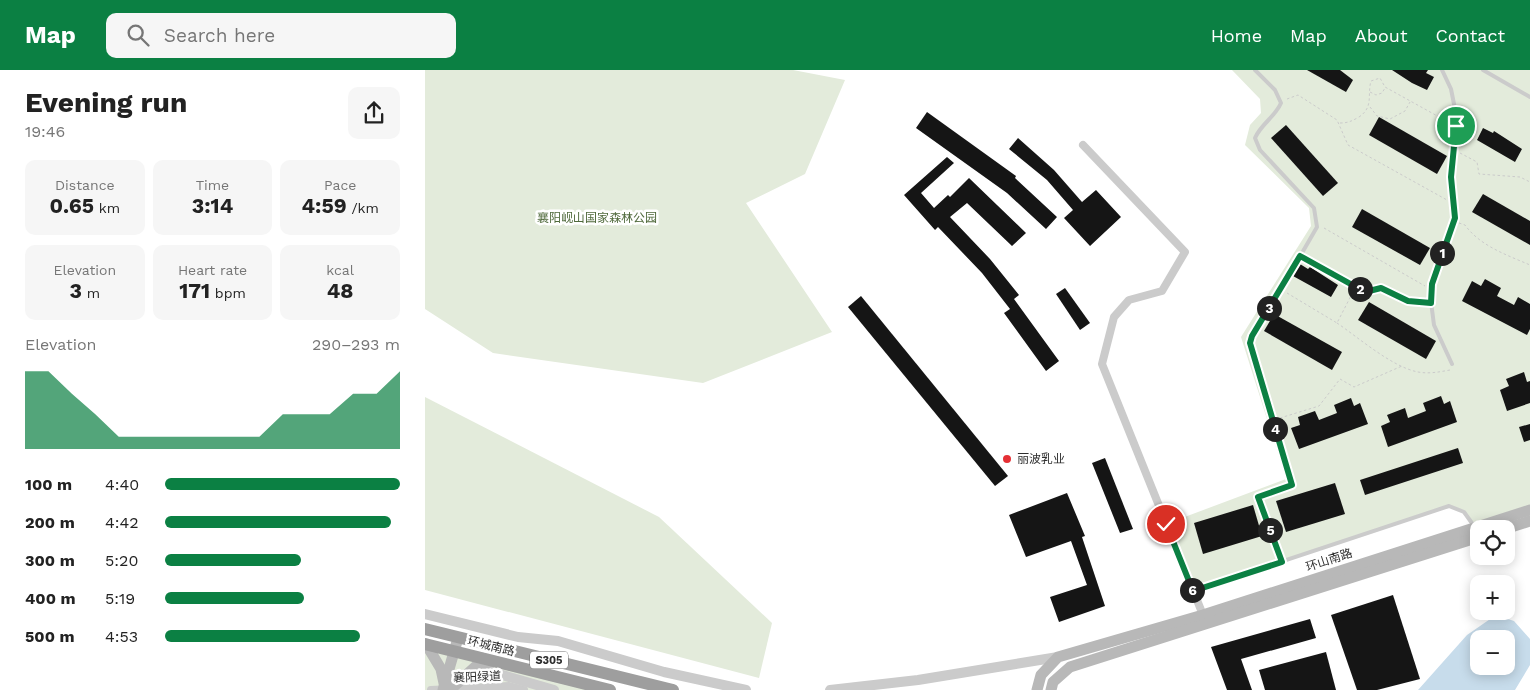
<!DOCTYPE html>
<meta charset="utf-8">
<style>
:root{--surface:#fff;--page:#f6f6f6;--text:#222;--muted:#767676;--accent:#0b8043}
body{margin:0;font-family:"Work Sans","Noto Sans SC",sans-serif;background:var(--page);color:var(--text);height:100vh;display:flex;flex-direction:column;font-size:19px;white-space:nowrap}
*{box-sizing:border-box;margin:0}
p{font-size:16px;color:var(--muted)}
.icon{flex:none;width:28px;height:28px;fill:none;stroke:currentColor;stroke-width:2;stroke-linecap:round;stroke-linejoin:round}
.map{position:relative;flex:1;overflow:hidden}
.drawer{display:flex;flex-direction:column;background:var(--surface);width:425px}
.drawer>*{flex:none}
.tools{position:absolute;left:1045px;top:450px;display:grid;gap:10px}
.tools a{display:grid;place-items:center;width:45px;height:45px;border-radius:10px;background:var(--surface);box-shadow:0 2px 12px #0003;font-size:25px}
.pin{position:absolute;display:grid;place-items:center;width:42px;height:42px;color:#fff;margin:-21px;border:2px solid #fff;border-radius:50%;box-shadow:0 1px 5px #0007}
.km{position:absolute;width:25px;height:25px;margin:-12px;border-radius:50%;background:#222;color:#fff;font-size:14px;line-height:25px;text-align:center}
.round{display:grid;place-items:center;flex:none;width:52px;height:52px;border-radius:10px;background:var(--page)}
.headline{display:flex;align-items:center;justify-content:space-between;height:85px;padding:0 25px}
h1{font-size:28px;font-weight:700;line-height:38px}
.figures{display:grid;grid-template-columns:repeat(3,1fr);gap:8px;height:85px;padding:5px 25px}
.figures div{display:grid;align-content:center;border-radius:10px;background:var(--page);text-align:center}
.figures b{font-size:21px;font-weight:700}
.figures small{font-size:14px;font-weight:400}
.figures p{font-size:14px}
.chart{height:140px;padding:10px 25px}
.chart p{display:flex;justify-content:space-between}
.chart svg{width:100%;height:90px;margin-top:5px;fill:var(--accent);opacity:.7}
ul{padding:0 25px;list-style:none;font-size:16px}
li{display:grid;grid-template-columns:80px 60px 1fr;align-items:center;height:38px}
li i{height:12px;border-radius:6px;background:var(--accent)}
header{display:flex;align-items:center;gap:30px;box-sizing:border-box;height:70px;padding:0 25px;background:var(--accent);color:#fff}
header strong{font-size:24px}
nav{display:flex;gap:28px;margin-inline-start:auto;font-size:18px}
.search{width:350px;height:45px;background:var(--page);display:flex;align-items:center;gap:12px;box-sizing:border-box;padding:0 18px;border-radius:10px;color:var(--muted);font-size:19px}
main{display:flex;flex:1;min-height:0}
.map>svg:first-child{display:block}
.green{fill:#e3ebdb}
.water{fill:#c7dceb;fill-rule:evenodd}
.building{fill:#151515}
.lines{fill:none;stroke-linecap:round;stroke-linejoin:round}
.path{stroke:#cbcbcb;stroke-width:1;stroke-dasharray:2.5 2.5;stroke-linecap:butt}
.service{stroke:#cbcbcb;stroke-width:4}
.minor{stroke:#cbcbcb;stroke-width:8}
.tertiary{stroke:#cbcbcb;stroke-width:10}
.secondary{stroke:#b8b8b8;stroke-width:11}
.trunk{stroke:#9e9e9e;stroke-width:12}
.route-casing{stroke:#fff;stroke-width:10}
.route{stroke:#0b8043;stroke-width:6}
.poi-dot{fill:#e53035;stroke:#fff;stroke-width:2}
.labels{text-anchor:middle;stroke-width:5;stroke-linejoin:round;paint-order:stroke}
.shield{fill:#fff;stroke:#6d6d6d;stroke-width:1}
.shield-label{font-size:11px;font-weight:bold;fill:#2e2e2e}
.park-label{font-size:12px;fill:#4f693b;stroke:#fff}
.poi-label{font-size:12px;fill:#2e2e2e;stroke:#fff;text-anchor:start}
.street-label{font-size:12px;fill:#2e2e2e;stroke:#fff}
</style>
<header>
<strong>Map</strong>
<div class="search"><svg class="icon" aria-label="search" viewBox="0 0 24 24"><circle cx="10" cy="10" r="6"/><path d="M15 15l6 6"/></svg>Search here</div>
<nav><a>Home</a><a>Map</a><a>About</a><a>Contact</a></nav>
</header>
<main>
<section class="drawer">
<div class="headline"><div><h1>Evening run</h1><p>19:46</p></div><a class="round"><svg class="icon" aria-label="share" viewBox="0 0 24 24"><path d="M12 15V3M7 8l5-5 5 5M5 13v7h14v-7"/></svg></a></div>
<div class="figures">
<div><p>Distance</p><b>0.65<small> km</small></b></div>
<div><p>Time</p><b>3:14</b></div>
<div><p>Pace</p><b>4:59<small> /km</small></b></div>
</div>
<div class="figures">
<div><p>Elevation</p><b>3<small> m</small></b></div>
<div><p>Heart rate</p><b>171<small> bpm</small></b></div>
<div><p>kcal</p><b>48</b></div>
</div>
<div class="chart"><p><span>Elevation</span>290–293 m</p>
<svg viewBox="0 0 160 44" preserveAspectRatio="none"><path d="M0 44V6L10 6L20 17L30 27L40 38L50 38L60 38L70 38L80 38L90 38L100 38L110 27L120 27L130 27L140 17L150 17L160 6V44z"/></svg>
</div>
<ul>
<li><b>100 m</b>4:40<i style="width:100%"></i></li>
<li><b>200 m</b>4:42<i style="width:96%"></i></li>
<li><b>300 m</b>5:20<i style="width:58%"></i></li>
<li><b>400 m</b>5:19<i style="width:59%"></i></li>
<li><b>500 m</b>4:53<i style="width:83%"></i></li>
</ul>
</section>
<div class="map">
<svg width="1105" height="620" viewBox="0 0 1105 620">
<rect width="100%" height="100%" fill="#fff"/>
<g class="green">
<path d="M0 0H368L420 10 380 104 321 133 407 262 278 313 68 283 0 239Z"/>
<path d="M807 0H1105V440L1050 458 1039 442 1024 436 768 521 741 454 861 409 816 267 886 156 884 138 820 75 825 55 836 43 835 29Z"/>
<path d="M0 327 234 447 347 553 334 608 0 520Z"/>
<path d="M0 574 185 620H0Z"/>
</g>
<path class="water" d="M1071 545 1089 551 1105 569V595L1090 620H993L1042 565ZM1054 569H1081V596H1054Z"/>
<g class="building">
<path d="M882 0H915L928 10 921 22Z"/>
<path d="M967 0H1003L1001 3 1009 7 1002 20 987 13Z"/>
<path d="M502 42 591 106 590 108 632 147 621 159 582 123 491 58Z"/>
<path d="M954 47 1022 86 1012 104 944 65Z"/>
<path d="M861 55 913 113 898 126 846 68Z"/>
<path d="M1058 58 1068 63 1069 61 1097 79 1090 92 1052 70Z"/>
<path d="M593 68 629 100 657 132 671 120 696 147 665 176 639 148 648 140 622 110 584 79Z"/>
<path d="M522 87 529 93 496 123 509 138 523 125 525 127 544 108 601 163 587 176 542 133 525 147 565 189 594 225 589 229 634 291 621 301 579 243 585 239 557 203 513 157 510 160 479 125Z"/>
<path d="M1058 124 1105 151V175L1047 142Z"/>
<path d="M937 139 1005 178 995 195 927 157Z"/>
<path d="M875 194 883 199 885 197 913 215 906 227 868 206Z"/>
<path d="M1060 209 1076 218 1072 226 1089 235 1093 227 1105 234V259L1102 265 1037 231 1047 211 1056 216Z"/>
<path d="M640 218 665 253 655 260 631 224Z"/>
<path d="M436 226 583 406 570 416 423 237Z"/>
<path d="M944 232 1011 271 1001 289 933 250Z"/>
<path d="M849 244 917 282 907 300 839 261Z"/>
<path d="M1099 302 1102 312 1105 311V333L1082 341 1075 320 1084 316 1081 309Z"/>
<path d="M1016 326 1019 334 1025 331 1032 352 963 377 956 356 965 352 962 345 980 338 983 348 1001 341 998 333Z"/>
<path d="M926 328 929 336 935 333 943 354 874 379 866 358 875 355 873 347 890 341 894 350 912 343 909 335Z"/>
<path d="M1105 354V370L1099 372 1094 357Z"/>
<path d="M1033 378 1038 393 940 425 935 410Z"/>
<path d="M680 388 708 459 695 463 667 393Z"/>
<path d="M910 413 920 444 861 462 851 431Z"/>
<path d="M642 423 660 466 657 467 680 536 634 552 625 527 662 515 646 471 601 487 584 445Z"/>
<path d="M828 435 837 466 778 484 769 453Z"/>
<path d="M968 525 995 609 952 620H932L906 545Z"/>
<path d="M885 549 891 568 816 589 827 620H802L786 577Z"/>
<path d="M901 582 911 620H840L834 600Z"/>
</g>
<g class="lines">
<g class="path">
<path d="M945 22 951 25 957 23 960 18"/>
<path d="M862 29 873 25 912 50 923 75 1022 130"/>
<path d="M945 37 952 46 965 49 980 41 985 32"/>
<path d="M915 53C923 53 927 51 934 47 949 37 942 25 946 11L955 8 960 17 1025 53"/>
<path d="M1035 83 1052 92 1054 104 1095 107 1105 112"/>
<path d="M1034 153 1040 155C1055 176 1082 185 1105 195"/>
<path d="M899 158 1000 216"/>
<path d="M881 189 940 222 956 218 972 228 998 232"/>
<path d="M862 223 912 253 930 218"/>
<path d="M912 253C934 268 967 297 993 302 1004 304 1014 302 1025 300"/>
<path d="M855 348 894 336 915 309 929 317 977 296"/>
</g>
<g class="service">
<path d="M830 0 850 20 856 33C850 47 836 54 830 68L835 80 889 138 892 157 825 273 867 415 833 427 857 492"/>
<path d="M1017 0 1026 19 1032 49 1026 107 1030 148 1007 214 1006 232 1009 255 1027 294"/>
<path d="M1058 0 1105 27"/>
<path d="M768 521 1024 436 1039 442 1049 456"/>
</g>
<g class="minor">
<path d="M658 75 760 182 737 221 704 230 689 247 677 294 778 545"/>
<path d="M6 620 84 616 99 620"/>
</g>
<g class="tertiary">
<path d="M0 544 93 567 133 571 239 602 321 620"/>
<path d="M50 597 129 620"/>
<path d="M405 620 493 610 633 587"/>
</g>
<g class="secondary">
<path d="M1080 459 1105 451"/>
<path d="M1 574 16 599 19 613"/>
<path d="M26 619 50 597 67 591"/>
<path d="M18 620 33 568"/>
<path d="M612 620 616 605 633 587 778 545 1105 440"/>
<path d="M626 620 628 612 645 597 1054 467"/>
</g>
<g class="trunk">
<path d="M0 559 248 620"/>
<path d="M0 574 185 620"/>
</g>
</g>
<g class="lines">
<defs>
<path id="route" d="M741 454 768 521 857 492 833 427 867 415 825 273 827 266 875 186 940 222 956 218 983 231 1006 233 1007 214 1030 148 1026 107 1031 56"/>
</defs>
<use href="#route" class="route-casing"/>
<use href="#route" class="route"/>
</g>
<circle class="poi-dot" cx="582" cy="389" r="5"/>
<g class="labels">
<rect class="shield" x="105" y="581.5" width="38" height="17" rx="4"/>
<g class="shield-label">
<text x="124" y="594">S305</text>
</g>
<g class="park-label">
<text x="172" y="152">襄阳岘山国家森林公园</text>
</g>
<g class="poi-label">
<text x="592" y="393">丽波乳业</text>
</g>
<g class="street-label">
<text transform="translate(904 490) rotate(-18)" y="4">环山南路</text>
<text transform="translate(66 576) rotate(14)" y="4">环城南路</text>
<text transform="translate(52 607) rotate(-2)" y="4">襄阳绿道</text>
</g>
</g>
</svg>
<div class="tools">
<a><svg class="icon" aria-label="locate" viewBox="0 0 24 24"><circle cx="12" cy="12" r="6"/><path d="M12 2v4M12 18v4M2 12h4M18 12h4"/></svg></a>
<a>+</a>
<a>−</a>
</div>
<div class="pin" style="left:1031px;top:56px;background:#1e9e55"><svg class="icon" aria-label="arrive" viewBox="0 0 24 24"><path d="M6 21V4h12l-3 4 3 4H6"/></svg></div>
<div class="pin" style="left:741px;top:454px;background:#d93025"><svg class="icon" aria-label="check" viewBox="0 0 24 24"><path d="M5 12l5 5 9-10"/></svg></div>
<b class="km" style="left:1017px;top:183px">1</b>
<b class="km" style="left:935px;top:219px">2</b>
<b class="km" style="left:844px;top:238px">3</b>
<b class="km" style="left:850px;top:359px">4</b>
<b class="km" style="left:845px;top:460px">5</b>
<b class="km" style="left:767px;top:520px">6</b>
</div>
</main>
